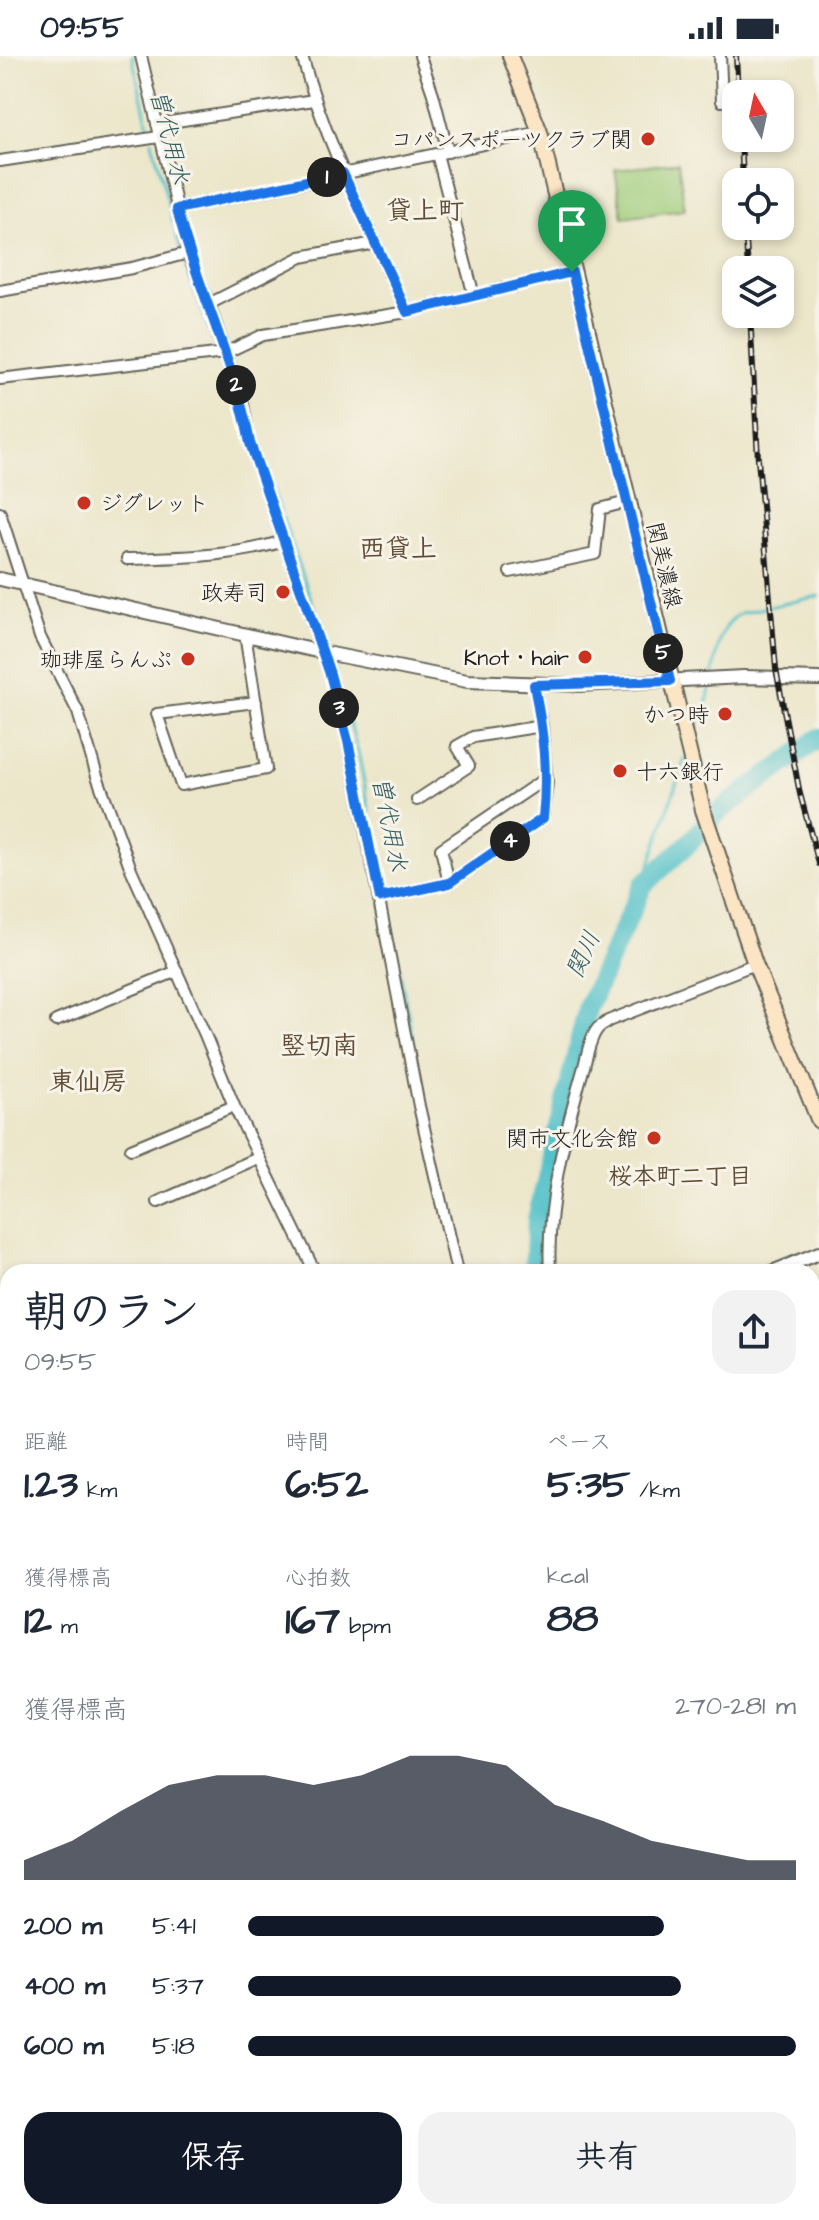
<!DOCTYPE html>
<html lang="ja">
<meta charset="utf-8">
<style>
:root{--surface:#fff;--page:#f2f2f3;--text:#1f2937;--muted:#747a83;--accent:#111827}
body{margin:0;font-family:"Architects Daughter","Klee One",sans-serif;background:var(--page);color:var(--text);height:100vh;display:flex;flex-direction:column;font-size:30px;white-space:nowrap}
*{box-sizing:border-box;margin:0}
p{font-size:26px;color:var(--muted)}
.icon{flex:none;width:44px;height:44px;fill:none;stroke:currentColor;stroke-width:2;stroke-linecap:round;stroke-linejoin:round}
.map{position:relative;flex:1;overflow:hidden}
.details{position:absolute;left:0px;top:1208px;width:820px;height:956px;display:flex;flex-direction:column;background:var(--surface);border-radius:24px 24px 0 0;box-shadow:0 4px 12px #0003}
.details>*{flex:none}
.needle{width:52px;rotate:351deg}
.fabs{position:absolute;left:722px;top:24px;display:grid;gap:16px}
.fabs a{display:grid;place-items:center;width:72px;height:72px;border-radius:16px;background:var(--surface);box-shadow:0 4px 12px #0003;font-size:40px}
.pin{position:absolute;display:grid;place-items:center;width:68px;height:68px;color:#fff;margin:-82px -34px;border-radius:50% 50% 50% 0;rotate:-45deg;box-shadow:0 0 8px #0007}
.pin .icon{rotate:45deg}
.km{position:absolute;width:40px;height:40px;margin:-20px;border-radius:50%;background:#222;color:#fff;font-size:22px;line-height:40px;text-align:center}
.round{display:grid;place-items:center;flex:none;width:84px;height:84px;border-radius:24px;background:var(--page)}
.overview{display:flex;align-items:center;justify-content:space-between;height:136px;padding:0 24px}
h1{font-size:44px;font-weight:700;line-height:60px}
.metrics{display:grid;grid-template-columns:repeat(3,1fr);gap:12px;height:136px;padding:8px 24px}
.metrics div{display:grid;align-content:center}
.metrics b{font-size:40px;font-weight:700}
.metrics small{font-size:22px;font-weight:400}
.metrics p{font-size:22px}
.chart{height:224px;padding:16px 24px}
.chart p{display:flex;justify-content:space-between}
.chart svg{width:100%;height:144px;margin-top:8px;fill:var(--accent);opacity:.7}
.cta{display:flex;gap:16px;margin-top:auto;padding:16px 24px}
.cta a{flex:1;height:92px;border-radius:24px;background:var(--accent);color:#fff;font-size:32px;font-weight:700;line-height:92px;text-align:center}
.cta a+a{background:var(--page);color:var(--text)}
ul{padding:0 24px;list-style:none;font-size:26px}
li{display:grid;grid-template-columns:128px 96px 1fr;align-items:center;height:60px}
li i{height:20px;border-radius:10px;background:var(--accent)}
.status{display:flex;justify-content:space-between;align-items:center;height:56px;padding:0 40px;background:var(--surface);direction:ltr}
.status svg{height:22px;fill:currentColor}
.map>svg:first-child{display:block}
.green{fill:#9fcb79;stroke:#5e744a;stroke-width:2}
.forest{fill:#7faf69;stroke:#4e6642;stroke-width:2}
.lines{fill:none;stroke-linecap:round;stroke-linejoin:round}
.stream{stroke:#53c1c9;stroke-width:3}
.river{stroke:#53c1c9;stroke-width:20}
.minor-casing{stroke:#656359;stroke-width:14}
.tertiary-casing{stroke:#656359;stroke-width:16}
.secondary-casing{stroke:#656359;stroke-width:18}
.primary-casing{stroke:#656359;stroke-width:20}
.trunk-casing{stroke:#656359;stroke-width:20}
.minor{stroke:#fff;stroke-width:10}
.tertiary{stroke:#fff;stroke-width:12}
.secondary{stroke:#fce5c4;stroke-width:14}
.primary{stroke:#f8bf6c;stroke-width:16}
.trunk{stroke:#f8bf6c;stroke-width:16}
.rail-casing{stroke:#1c1c1c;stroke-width:6}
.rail{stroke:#f7f3e8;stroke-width:3;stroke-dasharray:9;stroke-linecap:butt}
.route-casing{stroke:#fff;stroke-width:16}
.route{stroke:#1a73e8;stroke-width:10}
.poi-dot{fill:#c8321e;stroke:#f7f3e8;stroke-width:3}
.labels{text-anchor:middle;stroke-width:6;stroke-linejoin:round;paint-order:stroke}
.poi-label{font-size:22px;fill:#1c1c1c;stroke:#f7f3e8;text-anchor:end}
.street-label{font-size:22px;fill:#1c1c1c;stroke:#f7f3e8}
.water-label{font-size:24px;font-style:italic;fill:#325e61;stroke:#f7f3e8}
.neighbourhood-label{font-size:24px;font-weight:bold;fill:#614d35;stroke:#f7f3e8}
.quarter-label{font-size:26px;font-weight:bold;fill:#614d35;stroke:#f7f3e8}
</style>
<div class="status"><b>09:55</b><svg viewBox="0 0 49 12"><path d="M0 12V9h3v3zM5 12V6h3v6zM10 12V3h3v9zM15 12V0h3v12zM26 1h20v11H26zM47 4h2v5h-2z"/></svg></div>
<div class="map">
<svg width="819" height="2164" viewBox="0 0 819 2164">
<rect width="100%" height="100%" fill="#f7f3e8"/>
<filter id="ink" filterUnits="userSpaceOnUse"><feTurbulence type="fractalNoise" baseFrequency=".0125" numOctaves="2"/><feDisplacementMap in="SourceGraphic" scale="16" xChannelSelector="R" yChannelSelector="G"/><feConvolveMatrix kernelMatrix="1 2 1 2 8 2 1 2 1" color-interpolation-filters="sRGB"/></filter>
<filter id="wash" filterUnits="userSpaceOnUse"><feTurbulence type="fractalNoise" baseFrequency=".006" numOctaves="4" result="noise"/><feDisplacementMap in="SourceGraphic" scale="32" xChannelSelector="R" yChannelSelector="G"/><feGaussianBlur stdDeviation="1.8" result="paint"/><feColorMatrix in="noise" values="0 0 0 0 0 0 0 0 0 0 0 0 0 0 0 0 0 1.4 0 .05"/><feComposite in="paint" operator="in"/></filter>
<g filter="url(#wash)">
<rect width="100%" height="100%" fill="#ece6ca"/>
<path class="green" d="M678 106 685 154 623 162 615 114Z"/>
<path class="forest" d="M349 2156H551L548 2164H316Z"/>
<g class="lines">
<g class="stream">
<path d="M132 0 150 78"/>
<path d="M152 85 180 194"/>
<path d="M182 202 238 351"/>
<path d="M255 383 329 594"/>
<path d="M331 602 358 695 423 1037 463 1216"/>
<path d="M713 620C718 595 718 570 741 557L819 540"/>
<path d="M692 684 707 647 711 627"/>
<path d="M643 829 685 702"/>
</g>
<g class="river">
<path d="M534 1216 537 1163 588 950 643 829 688 788 718 756 819 682"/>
<path d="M812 1550 819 1559"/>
</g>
</g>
</g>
<g filter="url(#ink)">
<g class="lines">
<defs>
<g id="minor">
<path d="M141 0 188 197 209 248 243 348 250 387 330 618 348 685 419 1050 457 1216"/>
<path d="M302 0C326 89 369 172 407 256"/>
<path d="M420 0 433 38 448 96"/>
<path d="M720 0 722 45"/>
<path d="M157 68 314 44"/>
<path d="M437 98 474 240"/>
<path d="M0 105 159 81"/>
<path d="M177 153 540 76"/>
<path d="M0 235 132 212 188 197"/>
<path d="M209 248 301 201 375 187"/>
<path d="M0 323 225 297 263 279 407 256 572 216"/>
<path d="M0 457 40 581 78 656 97 720 131 813 206 981 234 1050 315 1216"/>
<path d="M127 503C181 501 232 501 284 485"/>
<path d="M510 516 595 498 600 453 627 446"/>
<path d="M245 578 266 713 181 729 157 658 256 646"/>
<path d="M417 744 469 710 457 690 473 681 542 670 534 629"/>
<path d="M449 827 441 793 546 722"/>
<path d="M380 842 449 827 543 762 547 727 542 670"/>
<path d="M56 965 177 915"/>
<path d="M131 1093 234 1050"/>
<path d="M158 1146 258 1102"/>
<path d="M550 1216C546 1149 565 1077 583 1014 587 1001 589 983 598 972 598 972 607 966 608 965L755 908"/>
<path d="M812 1318 819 1335"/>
<path d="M0 1334 8 1329"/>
<path d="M812 1402 819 1399"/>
<path d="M0 1438 8 1423"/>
<path d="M812 1527 819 1537"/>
<path d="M812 1665 819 1661"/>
<path d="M0 1678 8 1679"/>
<path d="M0 1735 8 1732"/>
<path d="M812 1783 819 1795"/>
<path d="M0 1868 8 1866"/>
<path d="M812 1919 819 1915"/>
<path d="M812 1958 819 1981"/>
<path d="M0 2091 8 2089"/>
<path d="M812 2099H819"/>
<path d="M128 2156 130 2164"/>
<path d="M10 2164 42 2156"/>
</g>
<g id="tertiary">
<path d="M0 523 321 596 467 625 579 629 744 621 819 623"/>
<path d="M772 1216 819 1197"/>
<path d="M0 1535 8 1532"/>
</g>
<g id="secondary">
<path d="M510 0 540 76 703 754 755 908 819 1065"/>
<path d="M812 1825 819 1824"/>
</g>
<g id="primary">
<path d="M0 2001 8 1999"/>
<path d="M0 2014 8 2012"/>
</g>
<g id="trunk">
<path d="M0 1621 8 1629"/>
<path d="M731 2156 740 2164"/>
</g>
</defs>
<use href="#minor" class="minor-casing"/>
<use href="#tertiary" class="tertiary-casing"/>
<use href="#secondary" class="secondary-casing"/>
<use href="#primary" class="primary-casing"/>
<use href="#trunk" class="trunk-casing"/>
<use href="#minor" class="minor"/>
<use href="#tertiary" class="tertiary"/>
<use href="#secondary" class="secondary"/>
<use href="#primary" class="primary"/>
<use href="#trunk" class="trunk"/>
<defs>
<g id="rail">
<path d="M736 0 738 38"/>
<path d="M741 82 743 126"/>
<path d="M745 170 748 214"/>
<path d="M750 258 758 403 776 613 800 738 819 808"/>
</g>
</defs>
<use href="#rail" class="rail-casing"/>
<use href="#rail" class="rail"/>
</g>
</g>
<g class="lines" filter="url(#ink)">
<defs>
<path id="route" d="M343 117 407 256 572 216 670 625 534 629C543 674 548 716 543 762L449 827 380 842 348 685 330 618 250 387C235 306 197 232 177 153Z"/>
</defs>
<use href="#route" class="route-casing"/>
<use href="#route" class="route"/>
</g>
<g class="poi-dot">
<circle cx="648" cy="83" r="8"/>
<circle cx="84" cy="447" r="8"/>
<circle cx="283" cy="536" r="8"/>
<circle cx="585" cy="601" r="8"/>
<circle cx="188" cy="603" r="8"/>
<circle cx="725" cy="658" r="8"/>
<circle cx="620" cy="715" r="8"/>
<circle cx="654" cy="1082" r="8"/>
</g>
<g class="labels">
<g class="poi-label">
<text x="632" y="91">コパンスポーツクラブ関</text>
<text x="100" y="455" text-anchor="start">ジグレット</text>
<text x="267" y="544">政寿司</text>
<text x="569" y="609">Knot・hair</text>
<text x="172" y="611">珈琲屋らんぷ</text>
<text x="709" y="666">かつ時</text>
<text x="636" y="723" text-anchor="start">十六銀行</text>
<text x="638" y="1090">関市文化会館</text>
</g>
<g class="street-label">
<text transform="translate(665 509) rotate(77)" y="8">関美濃線</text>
</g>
<g class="water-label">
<text transform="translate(170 81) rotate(76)" y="8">曽代用水</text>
<text transform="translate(390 768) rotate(79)" y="8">曽代用水</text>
<text transform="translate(583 898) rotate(-65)" y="8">関川</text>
</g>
<g class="neighbourhood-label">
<text x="680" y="1128">桜本町二丁目</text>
</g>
<g class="quarter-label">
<text x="425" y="163">貸上町</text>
<text x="398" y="501">西貸上</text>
<text x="319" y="998">竪切南</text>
<text x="88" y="1034">東仙房</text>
</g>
</g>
</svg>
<div class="fabs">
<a><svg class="needle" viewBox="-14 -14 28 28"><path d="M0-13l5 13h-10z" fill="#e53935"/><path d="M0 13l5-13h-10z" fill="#747a83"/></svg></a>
<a><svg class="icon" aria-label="locate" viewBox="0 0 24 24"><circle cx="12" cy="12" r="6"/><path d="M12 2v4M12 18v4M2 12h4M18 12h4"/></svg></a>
<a><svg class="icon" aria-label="layers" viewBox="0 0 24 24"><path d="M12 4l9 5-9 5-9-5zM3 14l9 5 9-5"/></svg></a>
</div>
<div class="pin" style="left:572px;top:216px;background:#1e9e55"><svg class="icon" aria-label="arrive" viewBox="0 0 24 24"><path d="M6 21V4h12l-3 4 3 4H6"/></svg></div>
<b class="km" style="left:327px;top:121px">1</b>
<b class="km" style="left:236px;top:329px">2</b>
<b class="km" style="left:339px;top:652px">3</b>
<b class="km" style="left:510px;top:785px">4</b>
<b class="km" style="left:663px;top:597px">5</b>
<section class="details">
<div class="overview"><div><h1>朝のラン</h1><p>09:55</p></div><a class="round"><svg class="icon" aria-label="share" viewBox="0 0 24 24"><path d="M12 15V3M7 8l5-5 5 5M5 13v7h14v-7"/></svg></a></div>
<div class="metrics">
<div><p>距離</p><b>1.23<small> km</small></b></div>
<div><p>時間</p><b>6:52</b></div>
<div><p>ペース</p><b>5:35<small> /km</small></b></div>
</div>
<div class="metrics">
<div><p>獲得標高</p><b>12<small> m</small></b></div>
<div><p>心拍数</p><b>167<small> bpm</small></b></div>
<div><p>kcal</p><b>88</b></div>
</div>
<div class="chart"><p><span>獲得標高</span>270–281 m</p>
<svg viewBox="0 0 160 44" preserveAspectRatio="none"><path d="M0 44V38L10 32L20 23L30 15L40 12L50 12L60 15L70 12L80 6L90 6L100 9L110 21L120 26L130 32L140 35L150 38L160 38V44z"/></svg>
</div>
<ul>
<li><b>200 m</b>5:41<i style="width:76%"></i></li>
<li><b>400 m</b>5:37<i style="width:79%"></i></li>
<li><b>600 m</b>5:18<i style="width:100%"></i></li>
</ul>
<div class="cta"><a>保存</a><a>共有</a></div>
</section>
</div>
